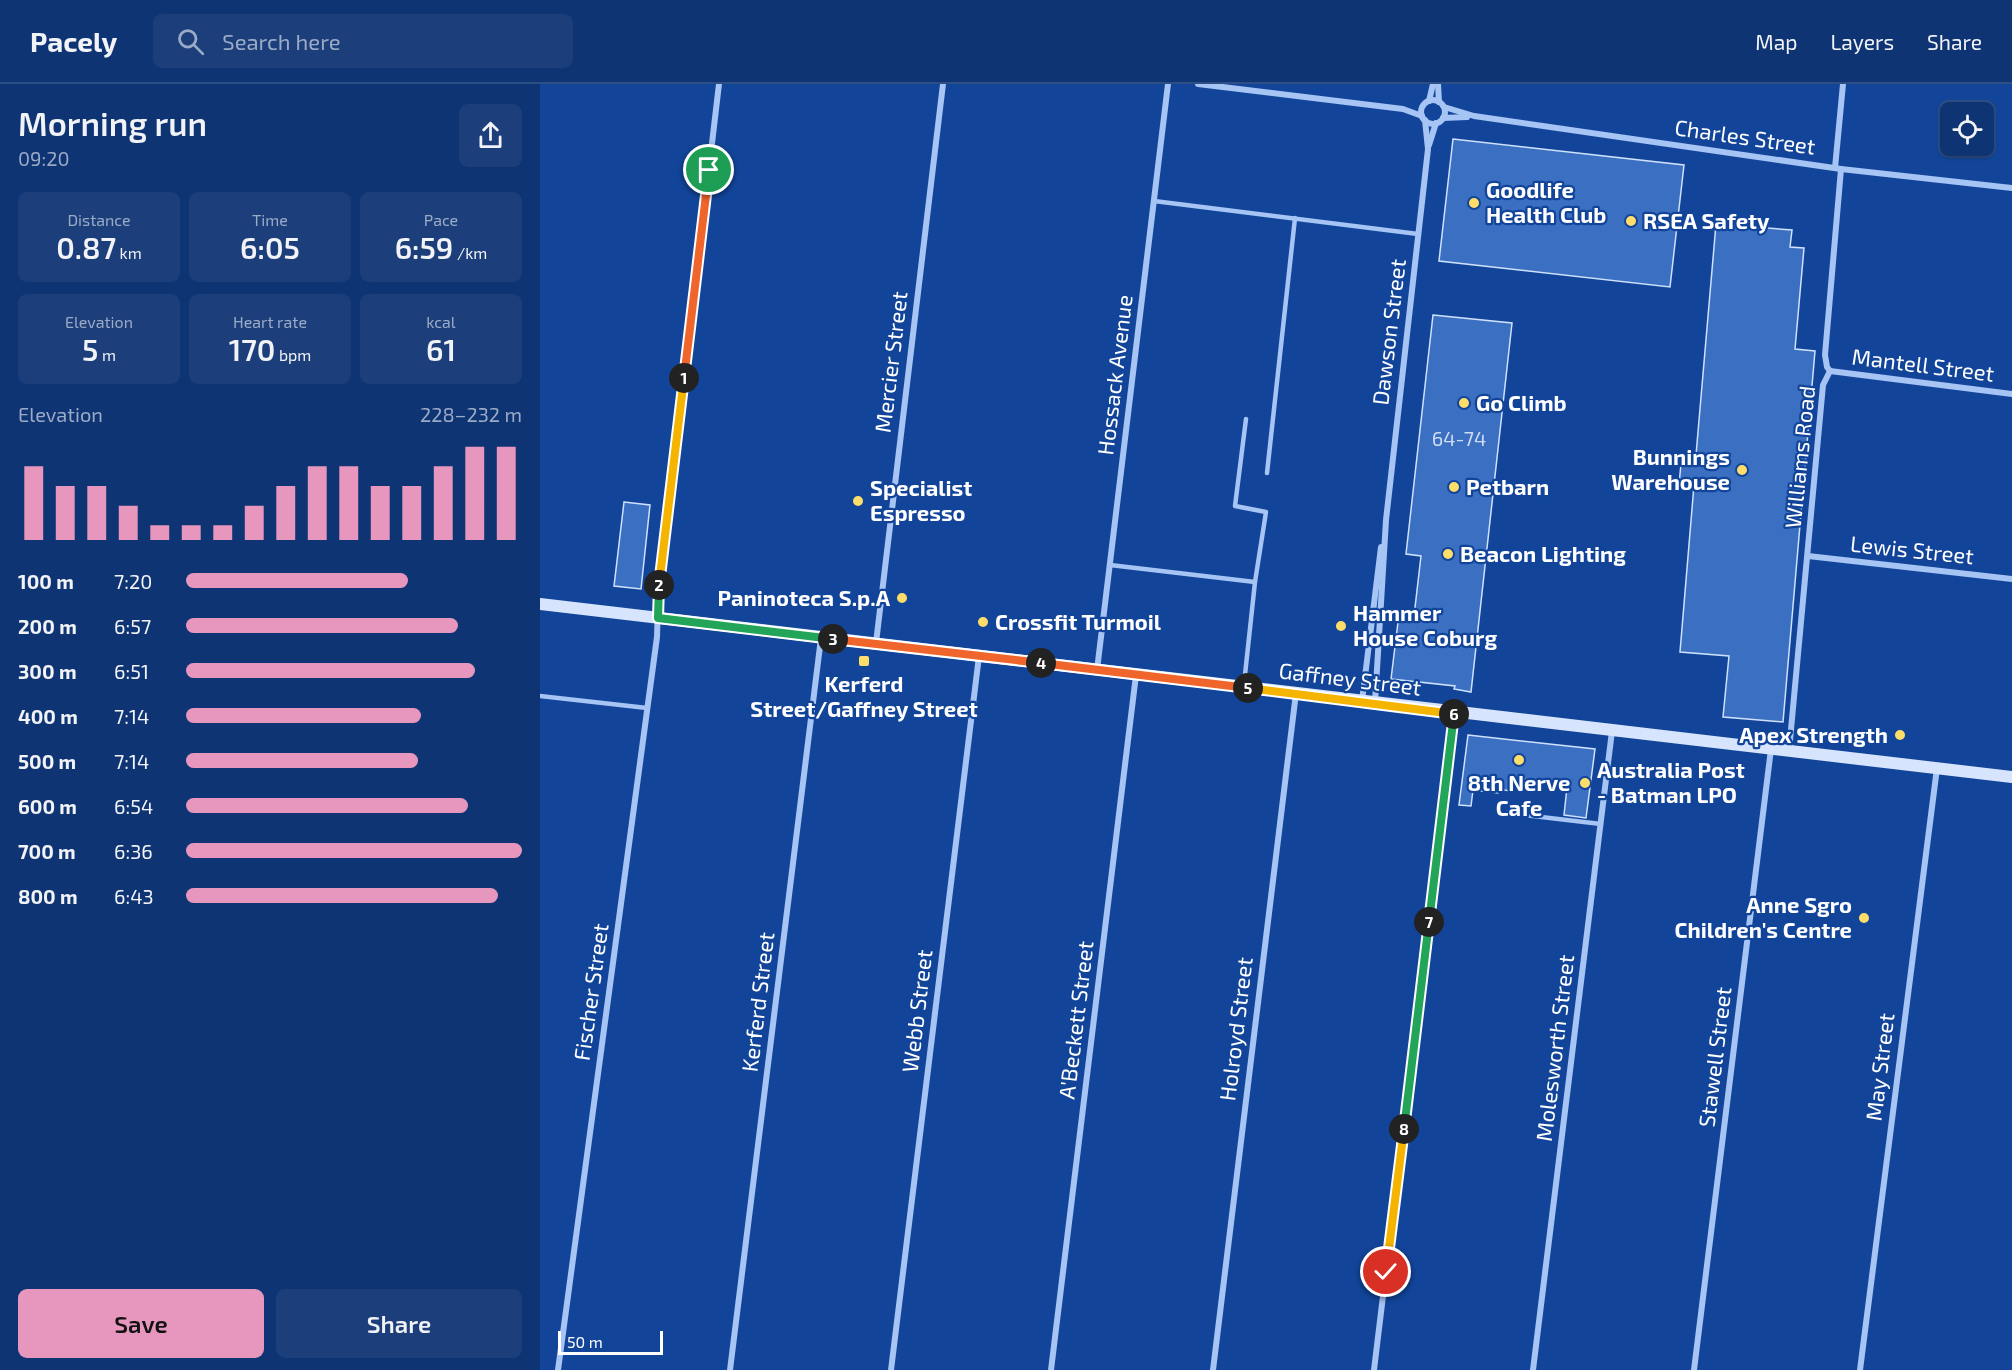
<!DOCTYPE html>
<meta charset="utf-8">
<style>
:root{--surface:#0e3474;--page:#1c3f7c;--text:#f1f3f6;--muted:#9baac5;--line:#2e4f86;--accent:#e797bd}
body{margin:0;font-family:"Exo 2",sans-serif;background:var(--page);color:var(--text);height:100vh;display:flex;flex-direction:column;font-size:22px;white-space:nowrap}
*{box-sizing:border-box;margin:0}
p{font-size:20px;color:var(--muted)}
.icon{flex:none;width:33px;height:33px;fill:none;stroke:currentColor;stroke-width:2;stroke-linecap:round;stroke-linejoin:round}
.map{position:relative;flex:1;overflow:hidden}
.drawer{display:flex;flex-direction:column;background:var(--surface);width:540px}
.drawer>*{flex:none}
.tools{position:absolute;left:1400px;top:18px;display:grid;gap:12px}
.tools a{display:grid;place-items:center;width:54px;height:54px;border-radius:9px;background:var(--surface);box-shadow:0 2px 4px #0004,0 0 0 2px var(--line);font-size:30px}
.scale{position:absolute;left:18px;bottom:15px;width:105px;box-sizing:border-box;padding-left:6px;border:3px solid #fff;border-top:0;font-size:16px;line-height:21px;white-space:nowrap;color:#fff;-webkit-text-stroke:4px #12459a;paint-order:stroke}
.pin{position:absolute;display:grid;place-items:center;width:51px;height:51px;color:#fff;margin:-26px;border:3px solid #fff;border-radius:50%;box-shadow:0 2px 6px #0007}
.km{position:absolute;width:30px;height:30px;margin:-15px;border-radius:50%;background:#222;color:#fff;font-size:16px;line-height:30px;text-align:center}
.round{display:grid;place-items:center;flex:none;width:63px;height:63px;border-radius:9px;background:var(--page)}
.overview{display:flex;align-items:center;justify-content:space-between;height:102px;padding:0 18px}
h1{font-size:33px;font-weight:600;line-height:45px}
.figures{display:grid;grid-template-columns:repeat(3,1fr);gap:9px;height:102px;padding:6px 18px}
.figures div{display:grid;align-content:center;border-radius:9px;background:var(--page);text-align:center}
.figures b{font-size:30px;font-weight:600}
.figures small{font-size:16px;font-weight:400}
.figures p{font-size:16px}
.chart{height:168px;padding:12px 18px}
.chart p{display:flex;justify-content:space-between}
.chart svg{width:100%;height:108px;margin-top:6px;stroke:var(--accent);stroke-width:6}
.action{display:flex;gap:12px;margin-top:auto;padding:12px 18px}
.action a{flex:1;height:69px;border-radius:9px;background:var(--accent);color:#111;font-size:24px;font-weight:600;line-height:69px;text-align:center}
.action a+a{background:var(--page);color:var(--text)}
ul{padding:0 18px;list-style:none;font-size:20px}
li{display:grid;grid-template-columns:96px 72px 1fr;align-items:center;height:45px}
li i{height:15px;border-radius:8px;background:var(--accent)}
header{display:flex;align-items:center;gap:36px;box-sizing:border-box;height:84px;padding:0 30px;background:var(--surface);border-bottom:2px solid var(--line)}
header strong{font-size:28px}
nav{display:flex;gap:33px;margin-inline-start:auto;font-size:21px}
.search{width:420px;height:54px;background:var(--page);display:flex;align-items:center;gap:15px;box-sizing:border-box;padding:0 21px;border-radius:9px;color:var(--muted);font-size:22px}
main{display:flex;flex:1;min-height:0}
.map>svg:first-child{display:block}
.building{fill:#3b6fc1;stroke:#cee1fd;stroke-width:1.5}
.lines{fill:none;stroke-linecap:round;stroke-linejoin:round}
.lane{stroke:#a6c4f4;stroke-width:4.5}
.street{stroke:#a6c4f4;stroke-width:6}
.secondary{stroke:#d6e4fd;stroke-width:12}
.split-1-casing{stroke:#fff;stroke-width:12}
.split-2-casing{stroke:#fff;stroke-width:12}
.split-3-casing{stroke:#fff;stroke-width:12}
.split-4-casing{stroke:#fff;stroke-width:12}
.split-5-casing{stroke:#fff;stroke-width:12}
.split-6-casing{stroke:#fff;stroke-width:12}
.split-7-casing{stroke:#fff;stroke-width:12}
.split-8-casing{stroke:#fff;stroke-width:12}
.split-9-casing{stroke:#fff;stroke-width:12}
.split-1{stroke:#f0652b;stroke-width:8}
.split-2{stroke:#f5b400;stroke-width:8}
.split-3{stroke:#22a559;stroke-width:8}
.split-4{stroke:#f0652b;stroke-width:8}
.split-5{stroke:#f0652b;stroke-width:8}
.split-6{stroke:#f5b400;stroke-width:8}
.split-7{stroke:#22a559;stroke-width:8}
.split-8{stroke:#22a559;stroke-width:8}
.split-9{stroke:#f5b400;stroke-width:8}
.poi-dot{fill:#ffdd69;stroke:#12459a;stroke-width:2}
.labels{text-anchor:middle;stroke-width:4.5;stroke-linejoin:round;paint-order:stroke}
.number-label{font-size:20px;fill:#cedbf0}
.street-label{font-size:22px;fill:#fff;stroke:#12459a}
.poi-label{font-size:22px;font-weight:bold;fill:#fff;stroke:#12459a;text-anchor:start}
</style>
<header>
<strong>Pacely</strong>
<div class="search"><svg class="icon" aria-label="search" viewBox="0 0 24 24"><circle cx="10" cy="10" r="6"/><path d="M15 15l6 6"/></svg>Search here</div>
<nav><a>Map</a><a>Layers</a><a>Share</a></nav>
</header>
<main>
<section class="drawer">
<div class="overview"><div><h1>Morning run</h1><p>09:20</p></div><a class="round"><svg class="icon" aria-label="share" viewBox="0 0 24 24"><path d="M12 15V3M7 8l5-5 5 5M5 13v7h14v-7"/></svg></a></div>
<div class="figures">
<div><p>Distance</p><b>0.87<small> km</small></b></div>
<div><p>Time</p><b>6:05</b></div>
<div><p>Pace</p><b>6:59<small> /km</small></b></div>
</div>
<div class="figures">
<div><p>Elevation</p><b>5<small> m</small></b></div>
<div><p>Heart rate</p><b>170<small> bpm</small></b></div>
<div><p>kcal</p><b>61</b></div>
</div>
<div class="chart"><p><span>Elevation</span>228–232 m</p>
<svg viewBox="0 0 160 44" preserveAspectRatio="none"><path d="M5 44V14M15 44V22M25 44V22M35 44V30M45 44V38M55 44V38M65 44V38M75 44V30M85 44V22M95 44V14M105 44V14M115 44V22M125 44V22M135 44V14M145 44V6M155 44V6"/></svg>
</div>
<ul>
<li><b>100 m</b>7:20<i style="width:66%"></i></li>
<li><b>200 m</b>6:57<i style="width:81%"></i></li>
<li><b>300 m</b>6:51<i style="width:86%"></i></li>
<li><b>400 m</b>7:14<i style="width:70%"></i></li>
<li><b>500 m</b>7:14<i style="width:69%"></i></li>
<li><b>600 m</b>6:54<i style="width:84%"></i></li>
<li><b>700 m</b>6:36<i style="width:100%"></i></li>
<li><b>800 m</b>6:43<i style="width:93%"></i></li>
</ul>
<div class="action"><a>Save</a><a>Share</a></div>
</section>
<div class="map">
<svg width="1472" height="1286" viewBox="0 0 1472 1286">
<rect width="100%" height="100%" fill="#12459a"/>
<g class="building">
<path d="M913 55 1144 81 1130 203 899 177Z"/>
<path d="M1176 140 1252 146 1250 163 1264 164 1255 265 1275 267 1243 638 1183 633 1189 572 1140 568 1154 401 1139 400 1142 370 1156 371Z"/>
<path d="M893 231 972 239 931 608 914 605 915 602 851 595 859 530 874 532 881 472 866 470Z"/>
<path d="M84 418 110 421 101 505 74 502Z"/>
<path d="M928 651 1055 665 1046 734 1024 731 1027 703 983 695 982 700 971 699 970 707 958 705V709L933 706 931 722 919 721Z"/>
</g>
<g class="lines">
<g class="lane">
<path d="M614 117 878 150"/>
<path d="M706 335 695 422 726 428 715 498"/>
<path d="M727 389 755 134"/>
<path d="M570 481 715 498 704 600"/>
<path d="M0 612 107 624"/>
<path d="M967 729 1061 740"/>
</g>
<g class="street">
<path d="M658 0 863 25 882 32"/>
<path d="M898 0 899 18"/>
<circle cx="893" cy="28" r="12"/>
<path d="M889 17 893 0"/>
<path d="M904 23 934 32 1301 85 1472 104"/>
<path d="M903 34 927 33"/>
<path d="M889 61 896 39"/>
<path d="M1295 84 1303 0"/>
<path d="M1290 287 1287 283 1285 271 1301 85"/>
<path d="M1290 287 1472 310"/>
<path d="M1268 472 1472 495"/>
<path d="M336 559 403 0"/>
<path d="M557 586 628 0"/>
<path d="M822 617 841 463"/>
<path d="M835 618 846 436 888 65 885 36"/>
<path d="M1249 667 1283 301 1290 287"/>
<path d="M18 1286 117 553 118 517 179 0"/>
<path d="M190 1286 281 554"/>
<path d="M351 1286 439 572"/>
<path d="M511 1286 596 591"/>
<path d="M673 1286 756 609"/>
<path d="M834 1286 914 628"/>
<path d="M993 1286 1072 647"/>
<path d="M1154 1286 1231 665"/>
<path d="M1320 1286 1397 684"/>
</g>
<path class="secondary" d="M0 520 1472 693"/>
</g>
<g class="lines">
<defs>
<path id="split-1" d="M144 294 169 86"/>
<path id="split-2" d="M119 501 144 294"/>
<path id="split-3" d="M119 501 118 534 293 555"/>
<path id="split-4" d="M293 555 501 579"/>
<path id="split-5" d="M501 579 708 604"/>
<path id="split-6" d="M708 604 914 630"/>
<path id="split-7" d="M889 838 914 630"/>
<path id="split-8" d="M864 1045 889 838"/>
<path id="split-9" d="M846 1188 864 1045"/>
</defs>
<use href="#split-1" class="split-1-casing"/>
<use href="#split-2" class="split-2-casing"/>
<use href="#split-3" class="split-3-casing"/>
<use href="#split-4" class="split-4-casing"/>
<use href="#split-5" class="split-5-casing"/>
<use href="#split-6" class="split-6-casing"/>
<use href="#split-7" class="split-7-casing"/>
<use href="#split-8" class="split-8-casing"/>
<use href="#split-9" class="split-9-casing"/>
<use href="#split-1" class="split-1"/>
<use href="#split-2" class="split-2"/>
<use href="#split-3" class="split-3"/>
<use href="#split-4" class="split-4"/>
<use href="#split-5" class="split-5"/>
<use href="#split-6" class="split-6"/>
<use href="#split-7" class="split-7"/>
<use href="#split-8" class="split-8"/>
<use href="#split-9" class="split-9"/>
</g>
<g class="poi-dot">
<circle cx="934" cy="119" r="6"/>
<circle cx="1091" cy="137" r="6"/>
<circle cx="924" cy="319" r="6"/>
<circle cx="1202" cy="386" r="6"/>
<circle cx="914" cy="403" r="6"/>
<circle cx="318" cy="417" r="6"/>
<circle cx="908" cy="470" r="6"/>
<circle cx="362" cy="514" r="6"/>
<circle cx="443" cy="538" r="6"/>
<circle cx="801" cy="542" r="6"/>
<rect x="318" y="571" width="12" height="12" rx="3"/>
<circle cx="1360" cy="651" r="6"/>
<circle cx="979" cy="676" r="6"/>
<circle cx="1045" cy="699" r="6"/>
<circle cx="1324" cy="834" r="6"/>
</g>
<g class="labels">
<g class="number-label">
<text x="919" y="362">64-74</text>
</g>
<g class="street-label">
<text transform="translate(1205 53) rotate(8)" y="8">Charles Street</text>
<text transform="translate(849 248) rotate(-83)" y="8">Dawson Street</text>
<text transform="translate(351 278) rotate(-83)" y="8">Mercier Street</text>
<text transform="translate(1383 281) rotate(7)" y="8">Mantell Street</text>
<text transform="translate(575 291) rotate(-83)" y="8">Hossack Avenue</text>
<text transform="translate(1260 373) rotate(-84)" y="8">Williams Road</text>
<text transform="translate(1372 466) rotate(6)" y="8">Lewis Street</text>
<text transform="translate(810 595) rotate(7)" y="8">Gaffney Street</text>
<text transform="translate(51 908) rotate(-82)" y="8">Fischer Street</text>
<text transform="translate(218 918) rotate(-83)" y="8">Kerferd Street</text>
<text transform="translate(377 927) rotate(-83)" y="8">Webb Street</text>
<text transform="translate(536 936) rotate(-83)" y="8">A'Beckett Street</text>
<text transform="translate(696 945) rotate(-83)" y="8">Holroyd Street</text>
<text transform="translate(1015 964) rotate(-83)" y="8">Molesworth Street</text>
<text transform="translate(1175 973) rotate(-83)" y="8">Stawell Street</text>
<text transform="translate(1340 983) rotate(-83)" y="8">May Street</text>
</g>
<g class="poi-label">
<text x="946" y="114">Goodlife<tspan x="946" dy="25">Health Club</tspan></text>
<text x="1103" y="145">RSEA Safety</text>
<text x="936" y="327">Go Climb</text>
<text x="1190" y="381" text-anchor="end">Bunnings<tspan x="1190" dy="25">Warehouse</tspan></text>
<text x="926" y="411">Petbarn</text>
<text x="330" y="412">Specialist<tspan x="330" dy="25">Espresso</tspan></text>
<text x="920" y="478">Beacon Lighting</text>
<text x="350" y="522" text-anchor="end">Paninoteca S.p.A</text>
<text x="813" y="537">Hammer<tspan x="813" dy="25">House Coburg</tspan></text>
<text x="455" y="546">Crossfit Turmoil</text>
<text x="324" y="608" text-anchor="middle">Kerferd<tspan x="324" dy="25">Street/Gaffney Street</tspan></text>
<text x="1348" y="659" text-anchor="end">Apex Strength</text>
<text x="1057" y="694">Australia Post<tspan x="1057" dy="25">- Batman LPO</tspan></text>
<text x="979" y="707" text-anchor="middle">8th Nerve<tspan x="979" dy="25">Cafe</tspan></text>
<text x="1312" y="829" text-anchor="end">Anne Sgro<tspan x="1312" dy="25">Children's Centre</tspan></text>
</g>
</g>
</svg>
<div class="tools">
<a><svg class="icon" aria-label="locate" viewBox="0 0 24 24"><circle cx="12" cy="12" r="6"/><path d="M12 2v4M12 18v4M2 12h4M18 12h4"/></svg></a>
</div>
<div class="scale">50 m</div>
<div class="pin" style="left:169px;top:86px;background:#1e9e55"><svg class="icon" aria-label="arrive" viewBox="0 0 24 24"><path d="M6 21V4h12l-3 4 3 4H6"/></svg></div>
<div class="pin" style="left:846px;top:1188px;background:#d93025"><svg class="icon" aria-label="check" viewBox="0 0 24 24"><path d="M5 12l5 5 9-10"/></svg></div>
<b class="km" style="left:144px;top:294px">1</b>
<b class="km" style="left:119px;top:501px">2</b>
<b class="km" style="left:293px;top:555px">3</b>
<b class="km" style="left:501px;top:579px">4</b>
<b class="km" style="left:708px;top:604px">5</b>
<b class="km" style="left:914px;top:630px">6</b>
<b class="km" style="left:889px;top:838px">7</b>
<b class="km" style="left:864px;top:1045px">8</b>
</div>
</main>
